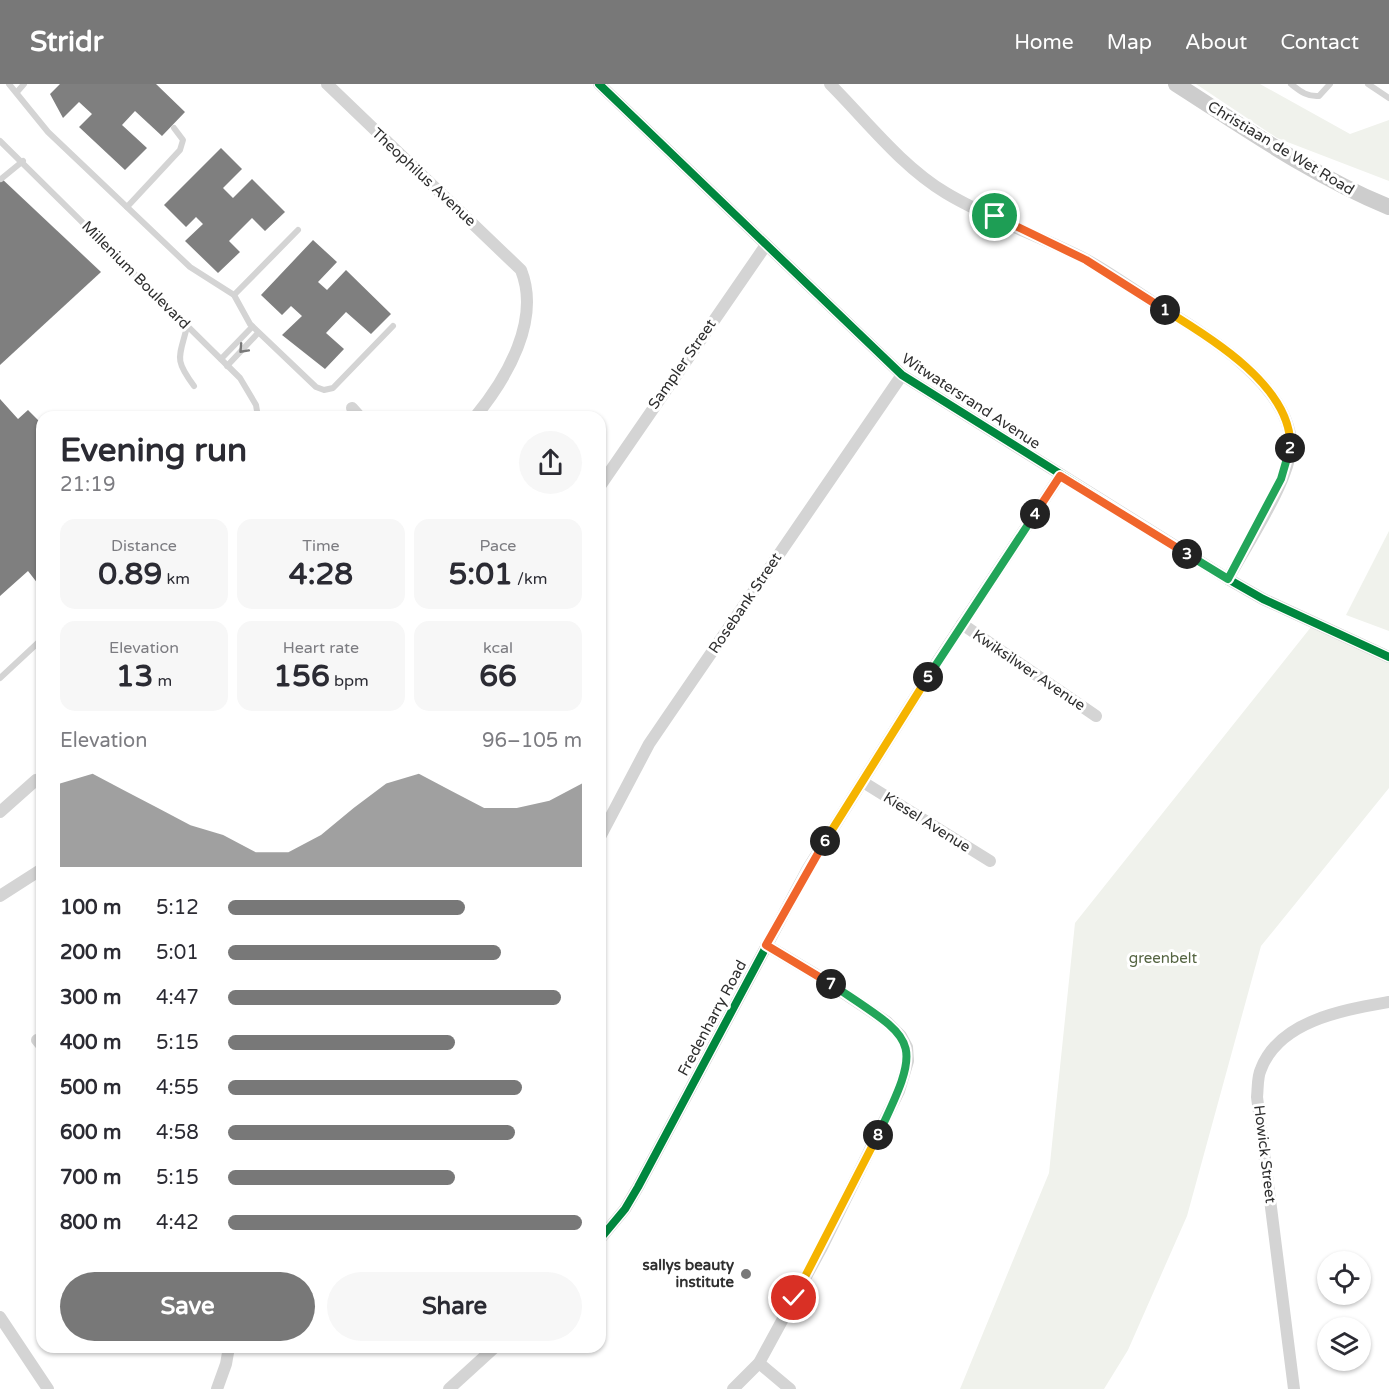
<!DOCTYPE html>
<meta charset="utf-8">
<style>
:root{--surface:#fff;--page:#f7f7f7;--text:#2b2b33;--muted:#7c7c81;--accent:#787878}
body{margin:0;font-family:"Varela Round",sans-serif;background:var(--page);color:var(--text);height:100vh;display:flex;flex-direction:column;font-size:22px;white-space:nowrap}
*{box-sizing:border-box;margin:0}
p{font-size:20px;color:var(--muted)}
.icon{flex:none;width:33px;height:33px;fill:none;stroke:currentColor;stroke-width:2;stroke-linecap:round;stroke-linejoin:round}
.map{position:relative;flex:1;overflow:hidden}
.panel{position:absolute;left:36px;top:327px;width:570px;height:942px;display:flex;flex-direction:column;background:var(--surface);border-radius:18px;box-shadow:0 2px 4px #0004}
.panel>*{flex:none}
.tools{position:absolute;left:1317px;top:1167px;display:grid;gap:12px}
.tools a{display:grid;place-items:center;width:54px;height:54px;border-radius:50%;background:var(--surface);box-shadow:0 2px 4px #0004;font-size:30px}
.pin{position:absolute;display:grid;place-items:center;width:51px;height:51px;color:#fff;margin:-26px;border:3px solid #fff;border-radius:50%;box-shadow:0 2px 6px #0007}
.km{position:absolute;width:30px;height:30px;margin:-15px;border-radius:50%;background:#222;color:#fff;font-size:16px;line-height:30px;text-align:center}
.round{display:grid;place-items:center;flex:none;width:63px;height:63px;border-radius:32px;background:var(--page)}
.headline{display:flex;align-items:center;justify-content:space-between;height:102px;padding:0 24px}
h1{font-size:33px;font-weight:700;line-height:45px}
.figures{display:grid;grid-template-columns:repeat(3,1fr);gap:9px;height:102px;padding:6px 24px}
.figures div{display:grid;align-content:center;border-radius:15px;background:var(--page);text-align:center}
.figures b{font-size:30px;font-weight:700}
.figures small{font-size:16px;font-weight:400}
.figures p{font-size:16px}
.chart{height:168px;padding:12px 24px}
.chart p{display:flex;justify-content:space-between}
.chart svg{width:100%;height:108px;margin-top:6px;fill:var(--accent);opacity:.7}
.button{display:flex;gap:12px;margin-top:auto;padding:12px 24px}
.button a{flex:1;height:69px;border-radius:36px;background:var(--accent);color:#fff;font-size:24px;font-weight:700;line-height:69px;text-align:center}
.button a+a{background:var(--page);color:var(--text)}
ul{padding:0 24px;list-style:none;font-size:20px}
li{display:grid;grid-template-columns:96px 72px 1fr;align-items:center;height:45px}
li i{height:15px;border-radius:8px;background:var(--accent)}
header{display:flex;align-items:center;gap:36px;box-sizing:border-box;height:84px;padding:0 30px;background:var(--accent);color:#fff}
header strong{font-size:28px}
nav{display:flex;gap:33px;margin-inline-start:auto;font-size:21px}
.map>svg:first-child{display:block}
.green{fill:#f0f2ec}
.building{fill:#7f7f7f}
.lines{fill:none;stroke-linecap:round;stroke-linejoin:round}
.lane{stroke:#d4d4d4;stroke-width:6}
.street{stroke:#d4d4d4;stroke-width:12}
.secondary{stroke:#cdcdcd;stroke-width:16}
.cycleway-casing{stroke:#fff;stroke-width:11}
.cycleway{stroke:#00873e;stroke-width:8}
.oneway{stroke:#797979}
.split-1-casing{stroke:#fff;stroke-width:12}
.split-2-casing{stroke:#fff;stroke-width:12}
.split-3-casing{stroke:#fff;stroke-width:12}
.split-4-casing{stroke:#fff;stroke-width:12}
.split-5-casing{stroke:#fff;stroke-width:12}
.split-6-casing{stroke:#fff;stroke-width:12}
.split-7-casing{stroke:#fff;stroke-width:12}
.split-8-casing{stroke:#fff;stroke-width:12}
.split-9-casing{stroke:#fff;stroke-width:12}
.split-1{stroke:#f0652b;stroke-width:8}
.split-2{stroke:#f5b400;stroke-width:8}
.split-3{stroke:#22a559;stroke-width:8}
.split-4{stroke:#f0652b;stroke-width:8}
.split-5{stroke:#22a559;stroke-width:8}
.split-6{stroke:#f5b400;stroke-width:8}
.split-7{stroke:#f0652b;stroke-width:8}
.split-8{stroke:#22a559;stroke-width:8}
.split-9{stroke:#f5b400;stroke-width:8}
.poi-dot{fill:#787878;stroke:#fff;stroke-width:2}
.labels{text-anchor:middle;stroke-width:6;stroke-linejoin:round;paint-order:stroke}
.street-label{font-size:15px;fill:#2f2f2f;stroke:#fff}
.park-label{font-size:15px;fill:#556542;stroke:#fff}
.poi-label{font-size:15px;font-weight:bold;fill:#2f2f2f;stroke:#fff;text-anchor:end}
</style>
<header>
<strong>Stridr</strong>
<nav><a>Home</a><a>Map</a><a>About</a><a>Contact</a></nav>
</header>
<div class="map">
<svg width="1389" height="1305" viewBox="0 0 1389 1305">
<rect width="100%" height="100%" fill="#fff"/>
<g class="green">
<path d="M1196 0H1260L1350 50 1389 36V97L1277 54Z"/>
<path d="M1389 447V547L1346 531Z"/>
<path d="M1315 538 1389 572V704L1261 862 1187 1132 1128 1266 1104 1305H960L1049 1089 1075 839Z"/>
</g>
<g class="building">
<path d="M60 0H156L185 28 162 52 135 27 122 41 147 64 125 86 79 43 92 30 79 18 63 34 50 10Z"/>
<path d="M221 64 242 85 223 104 233 114 252 95 285 128 265 147 252 134 229 157 240 168 218 189 185 157 203 140 196 133 186 143 164 121Z"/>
<path d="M0 93 101 188 0 281Z"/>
<path d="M313 156 337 178 318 198 327 206 346 186 391 230 371 250 346 228 326 249 344 265 325 285 282 251 302 232 291 222 282 231 261 211Z"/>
<path d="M0 315 18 335 28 326 42 340V505L28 487 0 512Z"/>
</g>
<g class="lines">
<g class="lane">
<path d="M9 0 48 48 190 183 234 211 250 240 316 303 324 306 333 304 393 242"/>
<path d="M1291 0C1300 7 1307 13 1319 12L1330 0"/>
<path d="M1368 0 1389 14"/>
<path d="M17 8 24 0"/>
<path d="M0 57 240 294 256 321 258 333"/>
<path d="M1 95 23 77"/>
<path d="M127 123 180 66 183 56 174 44"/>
<path d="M234 211 298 146"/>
<path d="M187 243C179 274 174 275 194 302"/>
<path d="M221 275 252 243"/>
<path d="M227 282 258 249"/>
<path d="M71 332V333"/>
<path d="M0 594 42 555"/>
</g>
<g class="street">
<path d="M327 0 521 186C541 236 507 294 475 333"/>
<path d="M599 0 902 291 1228 495 1263 515 1389 573"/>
<path d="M830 0C866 36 901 82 946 109 989 135 1040 152 1085 175 1109 188 1131 204 1154 219 1200 247 1290 299 1291 361 1291 395 1245 463 1228 495"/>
<path d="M352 324 360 333"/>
<path d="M600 402 766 161"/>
<path d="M962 540 1096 632"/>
<path d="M863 698 990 777"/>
<path d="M0 728 36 696 42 695"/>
<path d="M600 753 649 660 666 635 902 291"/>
<path d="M0 812 42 785"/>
<path d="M37 956 42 962"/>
<path d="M600 1155 625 1125 638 1103 807 786 941 572 1060 392"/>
<path d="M0 1233 48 1305"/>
<path d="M759 1279 790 1305"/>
<path d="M217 1305 226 1280 229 1263"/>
<path d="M449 1305 495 1263"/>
<path d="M733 1305 759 1279 821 1165 899 1007 908 977 907 963 901 952 887 938 815 890 766 861"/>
<path d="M1294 1305 1257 1013C1258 1005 1257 993 1261 985 1280 936 1344 926 1389 918"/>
</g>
<path class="secondary" d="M1176 0C1245 44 1313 92 1389 123"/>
<defs>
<g id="cycleway">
<path d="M599 0 902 291 1228 495 1263 515 1389 573"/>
<path d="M600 1155 625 1125 638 1103 807 786 941 572 1060 392"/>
</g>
</defs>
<use href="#cycleway" class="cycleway-casing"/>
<use href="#cycleway" class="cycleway"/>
</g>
<defs><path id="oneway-chevron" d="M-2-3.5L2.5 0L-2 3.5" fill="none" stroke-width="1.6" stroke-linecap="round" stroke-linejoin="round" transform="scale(1.5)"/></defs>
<use class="oneway" href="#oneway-chevron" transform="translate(243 265) rotate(133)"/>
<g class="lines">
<defs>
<path id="split-1" d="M995 132 1086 176 1165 226"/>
<path id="split-2" d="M1165 226C1210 253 1294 304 1290 364"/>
<path id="split-3" d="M1187 470 1228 495 1281 395 1290 364"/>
<path id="split-4" d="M1035 430 1060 392 1187 470"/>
<path id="split-5" d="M928 593 1035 430"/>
<path id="split-6" d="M825 757 928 593"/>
<path id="split-7" d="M825 757 766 861 831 900"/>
<path id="split-8" d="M831 900C917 958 925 953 878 1051"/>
<path id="split-9" d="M794 1214 878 1051"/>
</defs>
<use href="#split-1" class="split-1-casing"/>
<use href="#split-2" class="split-2-casing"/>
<use href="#split-3" class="split-3-casing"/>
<use href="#split-4" class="split-4-casing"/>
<use href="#split-5" class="split-5-casing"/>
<use href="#split-6" class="split-6-casing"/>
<use href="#split-7" class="split-7-casing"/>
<use href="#split-8" class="split-8-casing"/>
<use href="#split-9" class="split-9-casing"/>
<use href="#split-1" class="split-1"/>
<use href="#split-2" class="split-2"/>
<use href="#split-3" class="split-3"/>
<use href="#split-4" class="split-4"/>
<use href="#split-5" class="split-5"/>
<use href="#split-6" class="split-6"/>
<use href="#split-7" class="split-7"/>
<use href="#split-8" class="split-8"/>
<use href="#split-9" class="split-9"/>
</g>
<circle class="poi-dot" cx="746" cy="1190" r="6"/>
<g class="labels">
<g class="street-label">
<text transform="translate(1281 64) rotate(31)" y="5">Christiaan de Wet Road</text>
<text transform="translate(424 93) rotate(43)" y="5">Theophilus Avenue</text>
<text transform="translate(136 191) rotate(45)" y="5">Millenium Boulevard</text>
<text transform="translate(682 280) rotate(-55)" y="5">Sampler Street</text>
<text transform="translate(971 317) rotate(33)" y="5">Witwatersrand Avenue</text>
<text transform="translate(745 519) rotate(-56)" y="5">Rosebank Street</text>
<text transform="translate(1029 586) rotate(34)" y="5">Kwiksilwer Avenue</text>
<text transform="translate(927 738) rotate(32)" y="5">Kiesel Avenue</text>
<text transform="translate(712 934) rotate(-62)" y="5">Fredenharry Road</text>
<text transform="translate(1265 1070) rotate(83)" y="5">Howick Street</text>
</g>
<g class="park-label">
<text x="1163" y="879">greenbelt</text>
</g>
<g class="poi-label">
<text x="734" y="1186">sallys beauty<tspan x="734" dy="17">institute</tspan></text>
</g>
</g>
</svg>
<div class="tools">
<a><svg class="icon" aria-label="locate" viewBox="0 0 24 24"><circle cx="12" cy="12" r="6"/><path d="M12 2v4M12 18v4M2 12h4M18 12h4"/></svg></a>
<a><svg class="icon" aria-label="layers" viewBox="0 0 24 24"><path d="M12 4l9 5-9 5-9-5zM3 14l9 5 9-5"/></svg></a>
</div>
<div class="pin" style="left:995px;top:132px;background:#1e9e55"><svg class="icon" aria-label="arrive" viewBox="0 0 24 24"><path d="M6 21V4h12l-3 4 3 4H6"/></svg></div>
<div class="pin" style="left:794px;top:1214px;background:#d93025"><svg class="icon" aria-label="check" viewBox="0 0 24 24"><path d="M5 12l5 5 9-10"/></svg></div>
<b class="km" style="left:1165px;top:226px">1</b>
<b class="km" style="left:1290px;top:364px">2</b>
<b class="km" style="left:1187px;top:470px">3</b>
<b class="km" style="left:1035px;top:430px">4</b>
<b class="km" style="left:928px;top:593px">5</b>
<b class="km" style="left:825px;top:757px">6</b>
<b class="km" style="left:831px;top:900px">7</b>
<b class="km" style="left:878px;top:1051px">8</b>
<section class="panel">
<div class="headline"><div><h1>Evening run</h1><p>21:19</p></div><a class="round"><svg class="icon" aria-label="share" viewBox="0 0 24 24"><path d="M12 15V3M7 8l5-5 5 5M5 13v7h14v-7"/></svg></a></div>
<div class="figures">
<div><p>Distance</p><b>0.89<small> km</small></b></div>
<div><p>Time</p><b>4:28</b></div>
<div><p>Pace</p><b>5:01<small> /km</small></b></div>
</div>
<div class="figures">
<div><p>Elevation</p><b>13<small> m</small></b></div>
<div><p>Heart rate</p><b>156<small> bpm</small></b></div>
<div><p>kcal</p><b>66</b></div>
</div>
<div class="chart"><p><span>Elevation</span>96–105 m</p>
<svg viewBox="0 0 160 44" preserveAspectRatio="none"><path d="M0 44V10L10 6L20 13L30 20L40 27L50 31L60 38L70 38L80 31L90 20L100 10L110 6L120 13L130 20L140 20L150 17L160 10V44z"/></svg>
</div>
<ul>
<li><b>100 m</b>5:12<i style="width:67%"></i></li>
<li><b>200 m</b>5:01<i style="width:77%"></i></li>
<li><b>300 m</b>4:47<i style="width:94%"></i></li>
<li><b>400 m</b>5:15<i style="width:64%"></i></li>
<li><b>500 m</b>4:55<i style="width:83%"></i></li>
<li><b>600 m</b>4:58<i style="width:81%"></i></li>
<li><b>700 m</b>5:15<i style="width:64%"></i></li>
<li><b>800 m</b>4:42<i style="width:100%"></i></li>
</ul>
<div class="button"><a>Save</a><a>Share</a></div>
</section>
</div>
